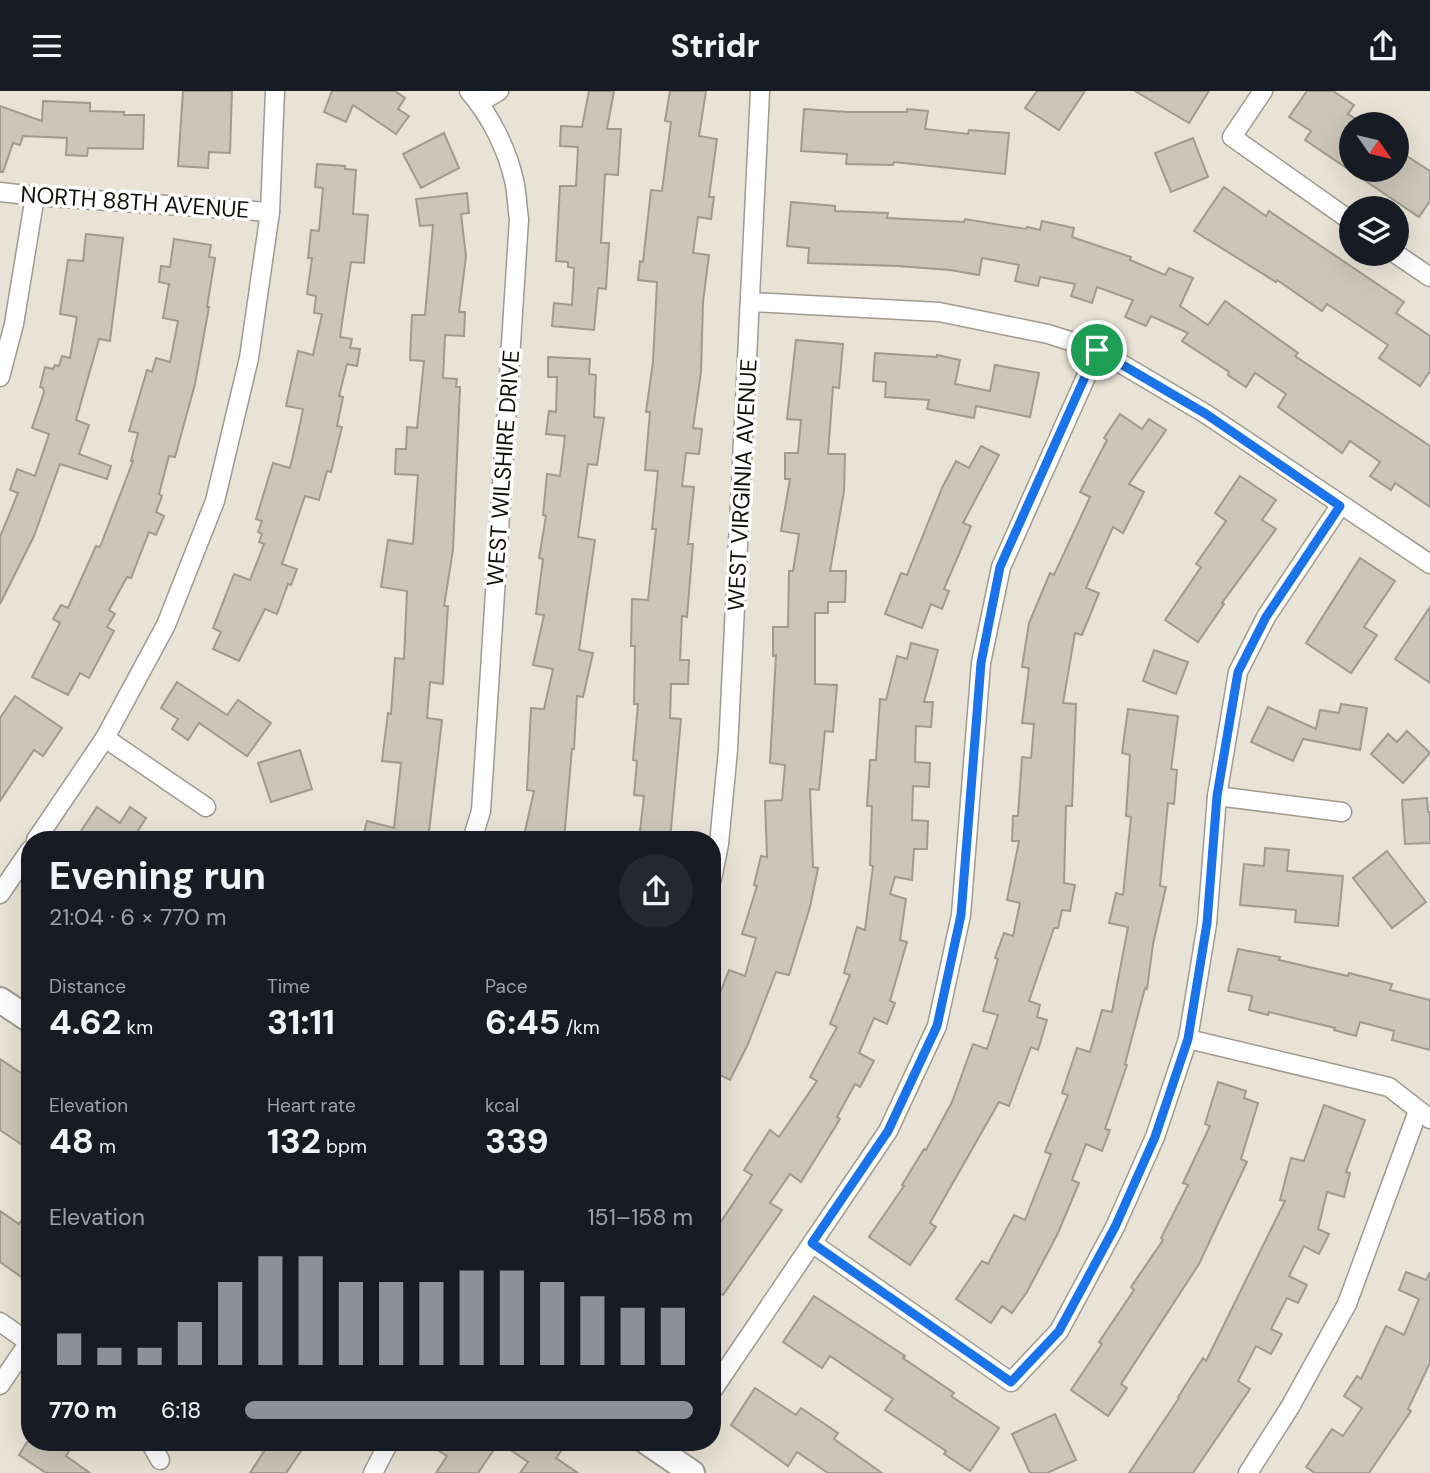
<!DOCTYPE html>
<meta charset="utf-8">
<style>
:root{--surface:#171b24;--page:#242831;--text:#f1f3f6;--muted:#9ea1a6;--accent:#8c9099}
body{margin:0;font-family:"DM Sans",sans-serif;background:var(--page);color:var(--text);height:100vh;display:flex;flex-direction:column;font-size:26px;white-space:nowrap}
*{box-sizing:border-box;margin:0}
p{font-size:23px;color:var(--muted)}
.icon{flex:none;width:38px;height:38px;fill:none;stroke:currentColor;stroke-width:2;stroke-linecap:round;stroke-linejoin:round}
.map{position:relative;flex:1;overflow:hidden}
.drawer{position:absolute;left:21px;top:740px;width:700px;height:620px;display:flex;flex-direction:column;background:var(--surface);border-radius:28px;box-shadow:0 7px 28px #0002}
.drawer>*{flex:none}
.needle{width:46px;rotate:124deg}
.buttons{position:absolute;left:1339px;top:21px;display:grid;gap:14px}
.buttons a{display:grid;place-items:center;width:70px;height:70px;border-radius:50%;background:var(--surface);box-shadow:0 7px 28px #0002;font-size:35px}
.pin{position:absolute;display:grid;place-items:center;width:60px;height:60px;color:#fff;margin:-30px;border:4px solid #fff;border-radius:50%;box-shadow:0 2px 7px #0007}
.round{display:grid;place-items:center;flex:none;width:74px;height:74px;border-radius:37px;background:var(--page)}
.summary{display:flex;align-items:center;justify-content:space-between;height:119px;padding:0 28px}
h1{font-size:38px;font-weight:700;line-height:52px}
.metrics{display:grid;grid-template-columns:repeat(3,1fr);gap:10px;height:119px;padding:7px 28px}
.metrics div{display:grid;align-content:center}
.metrics b{font-size:35px;font-weight:700}
.metrics small{font-size:19px;font-weight:400}
.metrics p{font-size:19px}
.chart{height:196px;padding:14px 28px}
.chart p{display:flex;justify-content:space-between}
.chart svg{width:100%;height:126px;margin-top:7px;stroke:var(--accent);stroke-width:6}
ul{padding:0 28px;list-style:none;font-size:23px}
li{display:grid;grid-template-columns:112px 84px 1fr;align-items:center;height:52px}
li i{height:18px;border-radius:9px;background:var(--accent)}
header{display:flex;justify-content:space-between;align-items:center;height:91px;padding:0 28px;background:var(--surface);font-size:32px;font-weight:700}
.map>svg:first-child{display:block}
.building{fill:#ccc5b9;stroke:#a19a8f;stroke-width:2}
.lines{fill:none;stroke-linecap:round;stroke-linejoin:round}
.street-casing{stroke:#a19a8f;stroke-width:21}
.secondary-casing{stroke:#a19a8f;stroke-width:28}
.street{stroke:#fff;stroke-width:18}
.secondary{stroke:#fff;stroke-width:24}
.route-casing{stroke:#fff;stroke-width:14}
.route{stroke:#1a73e8;stroke-width:9}
.labels{text-anchor:middle;stroke-width:7;stroke-linejoin:round;paint-order:stroke}
.street-label{font-size:23px;fill:#13110c;stroke:#fff}
</style>
<header><svg class="icon" aria-label="menu" viewBox="0 0 24 24"><path d="M4 6h16M4 12h16M4 18h16"/></svg>Stridr<svg class="icon" aria-label="share" viewBox="0 0 24 24"><path d="M12 15V3M7 8l5-5 5 5M5 13v7h14v-7"/></svg></header>
<div class="map">
<svg width="1430" height="1382" viewBox="0 0 1430 1382">
<rect width="100%" height="100%" fill="#e9e2d6"/>
<g class="building">
<path d="M183 0H232L230 62 209 61 208 77 178 75Z"/>
<path d="M332 0H395L405 7 398 18 409 25 396 43 353 14 346 31 324 21Z"/>
<path d="M589 0H614L607 38H621L618 84 605 83 601 152H609L606 198 598 197 594 239 552 235 554 212 572 214 574 177 568 176V171L556 170 560 95H576L578 56 560 55 561 35 582 36Z"/>
<path d="M670 0H706L699 45 717 48 709 106H714L711 128 698 126 693 162 709 164 703 211 701 281 693 337 702 338 699 363 686 362 682 395 694 396 688 453H693L687 526 682 525 680 569H689L688 593H671L670 627 681 628 670 749H639L644 705 634 704 637 670 633 669 638 613H634L635 555H631L632 508 648 509 656 438H652L658 380 645 379 650 321H646L653 271 657 191 638 189 640 170 643 171 651 99 662 100 671 31 665 30Z"/>
<path d="M1037 0H1085L1059 39 1025 17Z"/>
<path d="M1135 0H1209L1189 32Z"/>
<path d="M1307 0H1333L1354 14 1348 23 1364 33H1351V79H1396L1405 64 1430 80V110L1419 126 1305 49 1311 40 1289 26Z"/>
<path d="M43 10 90 12V20L124 21V24H144L143 58 88 57 87 65 66 64 67 47 23 45 20 54 13 52 3 81H0V15L42 30Z"/>
<path d="M804 18 848 21H907V18L928 20 925 38 968 43 969 39 1009 42 1005 83 894 71 893 74 846 73 847 63 801 60Z"/>
<path d="M444 42 459 77 421 97 403 63Z"/>
<path d="M1193 47 1208 86 1171 101 1155 62Z"/>
<path d="M317 73 345 75V78L356 79 353 123 368 124 364 172 351 171 340 246 352 248 350 257 360 258 357 275 347 273 339 305 343 306 337 335 342 336 331 381 327 380 319 409 305 405 282 473 297 478 291 494 288 493 277 523 265 518 239 570 213 558 221 541 213 537 234 483 250 489 264 453 259 451 262 443 258 441 262 430 256 428 273 372 290 377 296 352 303 318 286 315 298 260 313 264 322 223 314 222 316 205 307 203 312 167H308L311 139 319 140 323 97 315 96Z"/>
<path d="M1224 96 1266 125 1269 120 1404 211 1396 222 1430 245V280L1420 295 1379 267 1388 254 1327 213 1322 220 1277 189 1276 191 1194 140Z"/>
<path d="M467 102 469 122 461 123 466 165 459 221H465L464 245 445 244 443 287 457 288 456 296H460L453 459 444 515H448L443 593 430 591 427 627 442 629 428 749H362L367 730 394 737 401 672 382 670 388 622 391 623 395 567 404 568 407 500 381 496 388 449 413 453 418 384 395 383 396 358H406L407 336 417 337 424 270 410 269 412 224H425L433 134 420 135 416 108Z"/>
<path d="M791 111 835 115V120L888 122 887 127 964 131 965 128 1026 138 1027 136 1040 139 1042 130 1074 137 1072 146 1131 166 1130 169 1165 184 1169 177 1193 187 1180 215 1208 234 1225 210 1298 262 1295 265 1430 355V416L1395 392 1391 399 1370 385 1380 371 1350 350 1342 362 1278 316 1286 303 1255 282 1246 296 1228 284 1229 281 1182 250 1188 242 1151 225 1146 235 1125 226 1133 209 1097 196 1092 212 1071 205 1075 193 1040 186 1038 195 1015 190 1019 174 982 167 979 184 950 179 897 175 808 172 809 157 787 155Z"/>
<path d="M86 143 123 147 110 250 99 248 76 329 89 334 79 363 111 375 107 388 60 373 34 445 0 513V446L18 402 10 399 17 378 35 385 49 343 32 337 44 301 43 297 40 296 45 276 53 278 55 274 59 275 62 265 70 267 77 226 60 223 68 169 83 170Z"/>
<path d="M174 148 211 154 209 166 215 167 207 216H209L195 293 175 366 169 365 159 403 162 405 156 421 164 425 156 444 149 441 131 487 127 486 109 519 115 523 107 536 114 540 89 587 80 582 68 604 32 586 60 532 53 528 61 514 68 517 96 455 100 456 133 370H131L138 342 129 340 147 279 152 281 156 267 170 271 178 230 163 227 169 193 159 191 161 175 170 176Z"/>
<path d="M796 249 843 253 839 297 833 296 828 363H845L844 400 830 480H846L845 511H828V522H815V593L837 594 833 641 825 640 819 699 810 698 813 776 818 777 810 816 789 884 776 881 748 953 730 989 712 980V923L729 879 745 885 756 847 742 843 757 795 754 794 761 765 767 766 765 710 782 709 785 674 770 672 776 564 773 565V536H788L789 480H793L799 443 781 440 790 388H785V362H798L801 329 787 328Z"/>
<path d="M875 262 937 266V264L960 269 955 293 990 300 995 274 1039 282 1030 326 976 315 974 327 927 318 929 309 885 306 886 291 873 290Z"/>
<path d="M548 266 590 268 589 283 596 284 594 326 604 327 597 374 588 373 578 446 595 449 579 559 593 562 583 606 577 605 574 658H572L564 749H523L534 700 527 699 531 617 544 618 553 578 533 574 544 524 536 523 543 468 539 467 546 425 543 424 547 383 560 385 565 345 546 343 549 320 556 321 557 286H548Z"/>
<path d="M1120 323 1142 338 1149 328 1166 339 1129 393 1144 401 1123 442 1113 436 1086 497 1099 502 1082 544 1075 542 1063 612 1076 613 1072 715H1066L1064 792 1075 794 1070 820 1062 819 1058 837H1054L1029 910 1040 914 1037 926 1047 929 1038 959 1031 956 1009 1015 999 1011 930 1132 936 1136 910 1174 869 1146 904 1095 902 1094 924 1058 926 1059 952 1011 973 953 987 958 998 924 983 920 998 868 995 867 1004 842 1013 845 1020 812 1007 809 1019 750H1012L1013 725H1018L1022 666 1031 667 1034 633 1022 632 1029 577 1022 576 1029 532 1050 482 1054 484 1090 406 1080 401 1107 349 1104 347Z"/>
<path d="M981 355 999 364 963 432 971 435 944 498 949 500 942 518 931 513 922 537 885 523 901 482 907 484 942 397 956 370 969 377Z"/>
<path d="M1240 385 1276 409 1262 429 1276 438 1222 512 1224 513 1198 551 1165 529 1201 476 1196 473 1226 430 1215 422Z"/>
<path d="M1360 467 1395 490 1364 536 1377 544 1351 582 1306 552Z"/>
<path d="M1430 516V592L1395 568Z"/>
<path d="M911 552 938 559 924 611H933L931 636 916 635 915 671 930 672 929 696 913 695 912 729 928 730 927 758H914L912 789 895 786 890 803 906 808 900 849 907 851 890 910 895 912 887 933 874 927 859 962 874 970 860 996 855 993 837 1026 840 1028 801 1091 790 1083 770 1112 782 1119 723 1204 712 1197V1144L752 1084 744 1079 770 1039 779 1046 817 990 810 986 837 936 830 933 850 884 844 882 857 836 865 839 873 775 870 774 872 715H867L870 669H876L880 608 886 609 897 565 907 568Z"/>
<path d="M1154 559 1188 571 1176 603 1143 590Z"/>
<path d="M177 591 227 624 238 609 271 632 247 665 199 632 188 649 172 638 178 628 161 617Z"/>
<path d="M15 605 62 637 43 665 34 659 0 710V627Z"/>
<path d="M1341 613 1367 617 1360 659 1303 648 1293 670 1251 651 1268 616 1316 638 1320 619 1339 622Z"/>
<path d="M1128 618 1178 625 1171 678 1177 679 1174 713 1168 712 1160 795 1166 796 1153 853 1147 898 1145 897 1125 973 1127 974 1105 1038 1110 1039 1102 1060 1086 1053 1072 1089 1079 1092 1058 1142 1027 1201 1012 1222 1002 1215 991 1232 956 1208 982 1170 988 1173 1014 1124 1025 1129 1051 1063 1045 1061 1068 1004 1062 1002 1077 957 1090 961 1102 919 1112 921 1128 836 1109 832 1116 802 1123 804 1131 726 1126 725 1130 664 1122 662Z"/>
<path d="M1407 640 1430 662 1403 692 1371 663 1388 643 1397 651Z"/>
<path d="M300 659 312 698 271 711 258 672Z"/>
<path d="M1427 707 1428 721H1430V752L1405 753 1402 709Z"/>
<path d="M97 716 120 732 130 716 146 727 136 743 146 749H75Z"/>
<path d="M1265 757 1289 759 1287 780 1343 785 1338 835 1295 831 1296 819 1240 814 1244 773 1264 775Z"/>
<path d="M1387 760 1426 811 1392 837 1353 787Z"/>
<path d="M1238 858 1280 866 1279 869 1348 885 1349 882 1392 893 1390 899 1430 909V959L1392 949 1394 940 1360 931 1356 945 1334 939 1335 937 1269 921 1268 924 1249 919 1252 905 1228 900Z"/>
<path d="M0 968 30 988V1059L0 1039Z"/>
<path d="M1218 991 1246 1000 1244 1007 1258 1012 1241 1068 1247 1071 1199 1173 1121 1293 1127 1297 1108 1325 1071 1299 1102 1253 1099 1251 1134 1199 1131 1196 1163 1149 1161 1147 1188 1094 1183 1092 1210 1035 1205 1033Z"/>
<path d="M1324 1014 1365 1029 1346 1081 1350 1082 1344 1106 1327 1101 1318 1138 1329 1143 1319 1163 1304 1155 1289 1185 1307 1194 1298 1212 1287 1207 1271 1238 1282 1243 1271 1263 1256 1255 1238 1290 1250 1298 1193 1382H1129L1179 1307 1178 1306 1203 1267 1206 1270 1285 1110 1280 1109 1291 1067 1304 1070Z"/>
<path d="M30 1117V1192L0 1171V1120L19 1133Z"/>
<path d="M1406 1181 1426 1189 1430 1181V1272L1408 1318 1411 1320 1369 1382H1315L1306 1376 1332 1338 1343 1345 1362 1317 1344 1305 1357 1285 1361 1288 1386 1235 1404 1244 1419 1208 1399 1199Z"/>
<path d="M814 1205 905 1265 903 1267 954 1302 951 1305 999 1337 970 1380 944 1363 946 1360 885 1319 893 1308 830 1265 822 1277 783 1251Z"/>
<path d="M755 1297 796 1324 801 1317 838 1342 834 1348 882 1382H828L797 1361 788 1375 731 1334Z"/>
<path d="M1055 1323 1076 1369 1047 1382H1030L1012 1343Z"/>
<path d="M27 1351H75L66 1365 90 1382H46L19 1364Z"/>
<path d="M270 1351H307L286 1382H250Z"/>
<path d="M425 1351H499L478 1382H436L447 1365Z"/>
<path d="M499 1351H568L556 1367 578 1382H520L528 1371Z"/>
</g>
<g class="lines">
<defs>
<g id="street">
<path d="M469 0C490 24 507 58 514 89 517 102 517 116 519 128L481 720 472 749"/>
<path d="M1263 0 1232 46 1351 130"/>
<path d="M479 12 499 0"/>
<path d="M0 101 35 105 270 121"/>
<path d="M1396 163 1430 186"/>
<path d="M751 211 939 221 1048 243 1098 259 1206 323 1430 473"/>
<path d="M0 286 14 233 35 105"/>
<path d="M105 647 206 716"/>
<path d="M1217 705 1342 721"/>
<path d="M36 749 105 647 166 534 215 410 249 267 270 121 275 0"/>
<path d="M712 788 719 753 728 659 760 0"/>
<path d="M0 803 30 759"/>
<path d="M1188 948 1389 996 1430 1028"/>
<path d="M812 1152 1011 1291 1059 1240 1115 1136 1155 1046 1188 948 1207 833 1217 705 1238 581 1266 526 1340 415"/>
<path d="M0 1231 30 1252"/>
<path d="M0 1294 29 1251"/>
<path d="M712 1300 888 1040 937 935 961 824 981 572 1001 476 1098 259"/>
<path d="M150 1351 160 1369"/>
<path d="M373 1382 389 1351"/>
<path d="M1248 1382 1290 1316 1347 1213 1418 1020"/>
</g>
<g id="secondary">
<path d="M0 909 30 929"/>
<path d="M647 1351 692 1382"/>
</g>
</defs>
<use href="#street" class="street-casing"/>
<use href="#secondary" class="secondary-casing"/>
<use href="#street" class="street"/>
<use href="#secondary" class="secondary"/>
</g>
<g class="lines">
<defs>
<path id="route" d="M1097 259 1206 323 1340 415 1266 526 1238 581 1217 705 1207 832 1188 948 1155 1046 1115 1136 1059 1240 1011 1291 812 1152 888 1040 937 935 961 824 981 572 1000 476Z"/>
</defs>
<use href="#route" class="route-casing"/>
<use href="#route" class="route"/>
</g>
<g class="labels">
<g class="street-label">
<text transform="translate(135 111) rotate(4)" y="8">NORTH 88TH AVENUE</text>
<text transform="translate(503 377) rotate(-86)" y="8">WEST WILSHIRE DRIVE</text>
<text transform="translate(742 394) rotate(-87)" y="8">WEST VIRGINIA AVENUE</text>
</g>
</g>
</svg>
<div class="buttons">
<a><svg class="needle" viewBox="-14 -14 28 28"><path d="M0-13l5 13h-10z" fill="#e53935"/><path d="M0 13l5-13h-10z" fill="#9ea1a6"/></svg></a>
<a><svg class="icon" aria-label="layers" viewBox="0 0 24 24"><path d="M12 4l9 5-9 5-9-5zM3 14l9 5 9-5"/></svg></a>
</div>
<div class="pin" style="left:1097px;top:259px;background:#1e9e55"><svg class="icon" aria-label="arrive" viewBox="0 0 24 24"><path d="M6 21V4h12l-3 4 3 4H6"/></svg></div>
<section class="drawer">
<div class="summary"><div><h1>Evening run</h1><p>21:04 · 6 × 770 m</p></div><a class="round"><svg class="icon" aria-label="share" viewBox="0 0 24 24"><path d="M12 15V3M7 8l5-5 5 5M5 13v7h14v-7"/></svg></a></div>
<div class="metrics">
<div><p>Distance</p><b>4.62<small> km</small></b></div>
<div><p>Time</p><b>31:11</b></div>
<div><p>Pace</p><b>6:45<small> /km</small></b></div>
</div>
<div class="metrics">
<div><p>Elevation</p><b>48<small> m</small></b></div>
<div><p>Heart rate</p><b>132<small> bpm</small></b></div>
<div><p>kcal</p><b>339</b></div>
</div>
<div class="chart"><p><span>Elevation</span>151–158 m</p>
<svg viewBox="0 0 160 44" preserveAspectRatio="none"><path d="M5 44V33M15 44V38M25 44V38M35 44V29M45 44V15M55 44V6M65 44V6M75 44V15M85 44V15M95 44V15M105 44V11M115 44V11M125 44V15M135 44V20M145 44V24M155 44V24"/></svg>
</div>
<ul>
<li><b>770 m</b>6:18<i style="width:100%"></i></li>
</ul>
</section>
</div>
